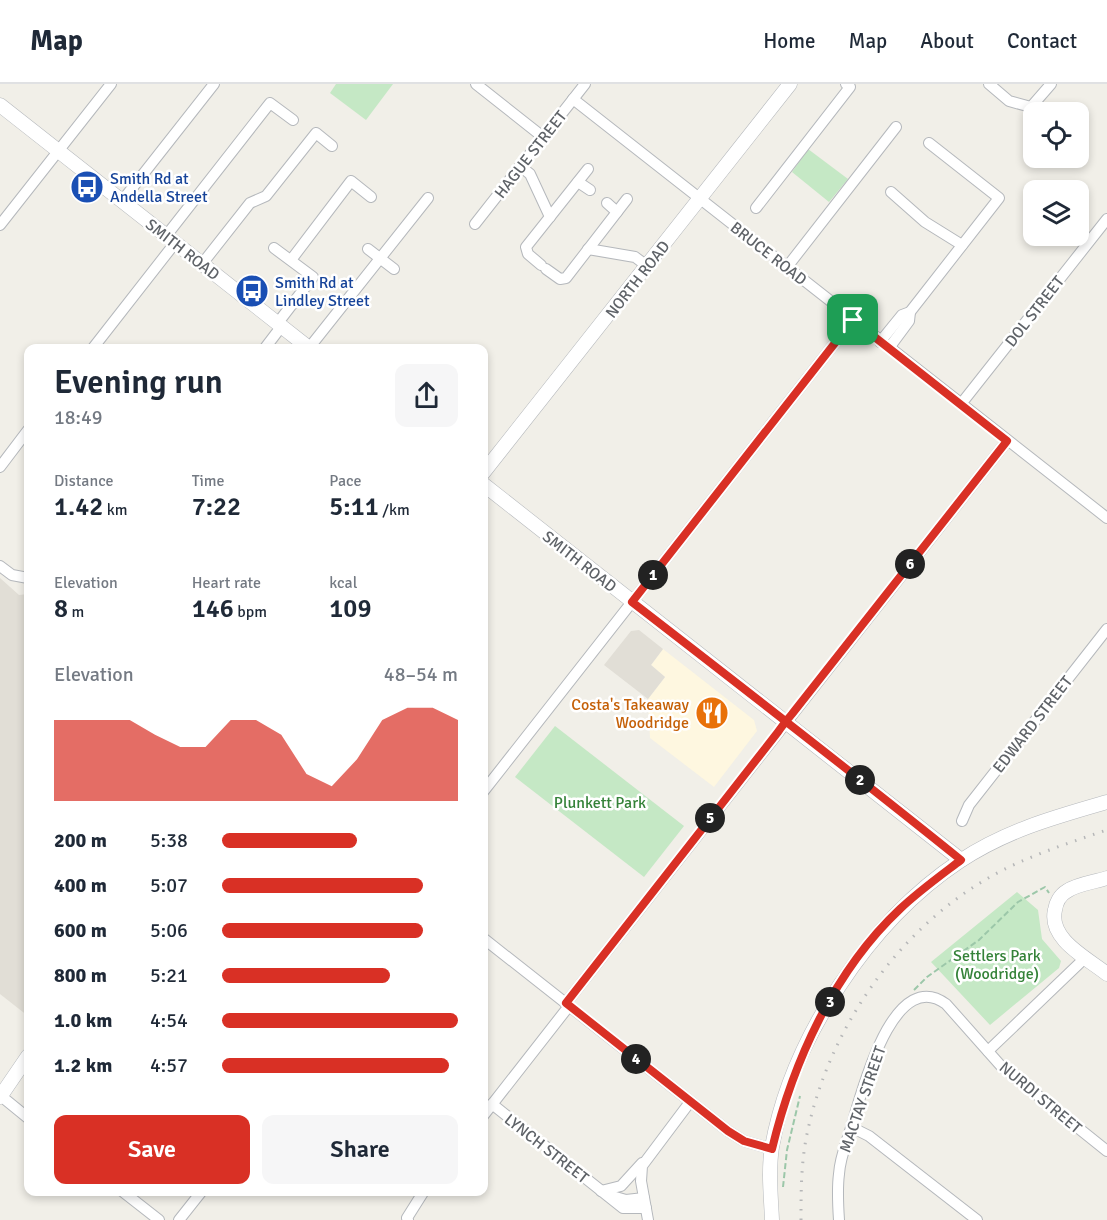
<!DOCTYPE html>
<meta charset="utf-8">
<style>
:root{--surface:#fff;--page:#f6f6f7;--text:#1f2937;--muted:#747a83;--line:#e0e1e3;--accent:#d93025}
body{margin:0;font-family:Signika,sans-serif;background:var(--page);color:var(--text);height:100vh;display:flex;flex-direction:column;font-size:22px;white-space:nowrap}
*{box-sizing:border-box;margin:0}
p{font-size:20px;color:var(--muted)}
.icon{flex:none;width:33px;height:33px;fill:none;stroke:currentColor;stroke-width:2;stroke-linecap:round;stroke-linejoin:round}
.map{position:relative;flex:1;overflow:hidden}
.sheet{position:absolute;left:24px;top:260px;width:464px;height:852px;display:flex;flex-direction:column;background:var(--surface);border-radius:12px;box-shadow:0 3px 9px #0003}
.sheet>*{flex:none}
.buttons{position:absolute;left:1023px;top:18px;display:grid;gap:12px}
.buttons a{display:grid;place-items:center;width:66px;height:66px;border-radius:12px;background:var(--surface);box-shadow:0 3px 9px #0003;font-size:30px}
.pin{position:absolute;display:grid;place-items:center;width:51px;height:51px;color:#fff;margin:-26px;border-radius:12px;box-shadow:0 3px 9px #0006}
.km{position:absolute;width:30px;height:30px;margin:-15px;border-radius:50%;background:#222;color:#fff;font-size:16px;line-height:30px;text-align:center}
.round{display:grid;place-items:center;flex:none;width:63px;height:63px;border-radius:12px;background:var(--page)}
.head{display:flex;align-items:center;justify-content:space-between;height:102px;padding:0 30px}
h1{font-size:33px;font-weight:600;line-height:45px}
.figures{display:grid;grid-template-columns:repeat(3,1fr);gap:9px;height:102px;padding:6px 30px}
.figures div{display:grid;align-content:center}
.figures b{font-size:26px;font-weight:600}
.figures small{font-size:16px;font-weight:400}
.figures p{font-size:16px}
.chart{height:168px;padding:12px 30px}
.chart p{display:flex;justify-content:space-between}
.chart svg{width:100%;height:108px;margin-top:6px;fill:var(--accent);opacity:.7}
.button{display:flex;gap:12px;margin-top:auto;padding:12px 30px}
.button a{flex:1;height:69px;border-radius:12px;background:var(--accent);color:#fff;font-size:24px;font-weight:600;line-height:69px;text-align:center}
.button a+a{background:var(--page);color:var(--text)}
ul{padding:0 30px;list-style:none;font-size:20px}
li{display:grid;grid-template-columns:96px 72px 1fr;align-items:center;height:45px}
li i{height:15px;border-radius:8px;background:var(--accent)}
header{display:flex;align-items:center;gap:36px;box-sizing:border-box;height:84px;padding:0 30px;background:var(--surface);border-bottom:2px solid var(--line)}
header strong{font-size:28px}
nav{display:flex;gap:33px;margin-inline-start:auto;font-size:21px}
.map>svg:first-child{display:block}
.commercial{fill:#fef7e0}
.education{fill:#e1ded6}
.green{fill:#c5e8c5}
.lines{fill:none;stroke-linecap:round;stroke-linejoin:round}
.minor-casing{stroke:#b5b8bc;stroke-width:12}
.tertiary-casing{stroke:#b5b8bc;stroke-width:15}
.path{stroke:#9cc7a9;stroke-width:2;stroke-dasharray:6 3;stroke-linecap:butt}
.minor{stroke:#fff;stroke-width:10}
.tertiary{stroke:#fff;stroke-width:14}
.rail{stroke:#b6b7b8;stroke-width:3;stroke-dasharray:1.5 8;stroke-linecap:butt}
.route-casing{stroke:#fff;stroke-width:12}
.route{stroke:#d93025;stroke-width:8}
.labels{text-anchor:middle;stroke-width:5;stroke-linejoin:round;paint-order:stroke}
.street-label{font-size:16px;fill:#5f6368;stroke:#fff}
.transit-label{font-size:16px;fill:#164399;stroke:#fff;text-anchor:start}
.food-label{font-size:16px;fill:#c56008;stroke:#fff;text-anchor:end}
.park-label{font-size:16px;fill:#348238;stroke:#fff}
</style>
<header>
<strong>Map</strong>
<nav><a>Home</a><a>Map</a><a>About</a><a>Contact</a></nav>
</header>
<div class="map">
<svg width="1107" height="1136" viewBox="0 0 1107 1136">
<rect width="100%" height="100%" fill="#f1efe8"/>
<path class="commercial" d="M663 565 754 636 757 647 714 703 650 654 648 615 665 593 651 581Z"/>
<g class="education">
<path d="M0 494 19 511 28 510V932L0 910Z"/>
<path d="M639 546 663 565 651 581 665 593 648 615 604 581 631 547Z"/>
</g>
<g class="green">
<path d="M336 0H393L366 36 330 9Z"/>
<path d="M808 65 848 95 829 118 792 88Z"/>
<path d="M555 642 684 742 644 793 515 693Z"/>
<path d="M1017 808 1038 826 1042 855 1061 877 1059 884 990 941 931 878Z"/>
</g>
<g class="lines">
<defs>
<g id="minor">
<path d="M476 0 543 53"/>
<path d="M989 0 1009 17 1031 23 1051 0"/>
<path d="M573 15 1107 434"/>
<path d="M520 82 530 90 550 133"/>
<path d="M578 98 590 106"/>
<path d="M891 108 925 138 962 161"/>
<path d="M122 117 214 0"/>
<path d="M607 119 617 128"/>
<path d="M756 124 850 3 846 0"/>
<path d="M475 140 585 0"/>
<path d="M0 141 111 0"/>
<path d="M166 152 270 19 293 36"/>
<path d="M274 164 313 193 277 240"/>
<path d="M368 165 394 185"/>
<path d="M588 165 635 173 647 182"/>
<path d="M291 176 351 97 371 113"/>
<path d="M202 180 250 119 266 112 316 49 332 62"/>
<path d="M541 181 528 170 526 163 588 85"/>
<path d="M787 183 896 43"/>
<path d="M546 185 560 195 566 194 627 115"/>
<path d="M880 258 902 231 910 228 999 114 929 59"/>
<path d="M93 264 175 159"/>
<path d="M265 264 281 243"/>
<path d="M309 264 428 114"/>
<path d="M889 264 909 237 910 228"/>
<path d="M961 320 1107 135"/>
<path d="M0 383 28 346"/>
<path d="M0 482 12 491 28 494"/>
<path d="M483 708 853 236"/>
<path d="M962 737 969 721 1107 545"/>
<path d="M483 854 728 1047 744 1057 772 1065"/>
<path d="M566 919 1007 357"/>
<path d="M988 967 1086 873"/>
<path d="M1 1012 28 1034"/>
<path d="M492 1020 623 1124H646"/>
<path d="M483 1032 569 922"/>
<path d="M851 1043 869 1052 977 1136"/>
<path d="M122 1107 159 1136"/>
<path d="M601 1107 621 1102 642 1079"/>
<path d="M612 1112 626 1116 644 1114"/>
<path d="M179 1136 202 1107"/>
<path d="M408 1136 407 1134 424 1107"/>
<path d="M648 1136 641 1097 642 1082 690 1018"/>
<path d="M839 1136C838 1121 837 1105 839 1090 840 1072 848 1055 853 1037 863 1004 894 882 946 920L1001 982 1107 1067"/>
</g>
<g id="tertiary">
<path d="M0 21 309 264"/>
<path d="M483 389 790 0"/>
<path d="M483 400 961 776"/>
<path d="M1107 794C1095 798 1077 800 1067 807 1060 811 1056 819 1055 826 1048 855 1087 874 1107 890"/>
<path d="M0 1013 28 972"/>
<path d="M772 1136C771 1112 768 1087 772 1063 791 956 869 837 960 777 1007 746 1055 733 1107 718"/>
</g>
</defs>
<use href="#minor" class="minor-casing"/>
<use href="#tertiary" class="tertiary-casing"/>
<g class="path">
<path d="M914 906 927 893 979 856 1018 818 1045 803 1049 809"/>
<path d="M783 1103 787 1066 800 1012"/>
</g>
<use href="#minor" class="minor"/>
<use href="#tertiary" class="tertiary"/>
<path class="rail" d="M801 1136C801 1107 801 1079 807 1050 830 939 906 833 1009 783 1041 768 1074 757 1107 746"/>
</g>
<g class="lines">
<defs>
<path id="route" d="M853 236 632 518C742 603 852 688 961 776 940 792 919 807 900 825 834 887 793 978 772 1065L744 1057 728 1047 566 919 778 648C782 642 787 636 792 630L1007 357 853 236"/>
</defs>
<use href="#route" class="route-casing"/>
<use href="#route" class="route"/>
</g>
<defs>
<symbol id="bus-disc" viewBox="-11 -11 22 22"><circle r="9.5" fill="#1a4fb4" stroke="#fff"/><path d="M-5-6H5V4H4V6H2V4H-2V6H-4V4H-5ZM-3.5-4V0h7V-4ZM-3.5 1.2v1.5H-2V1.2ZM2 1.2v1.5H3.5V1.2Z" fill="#fff"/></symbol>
<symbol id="restaurant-disc" viewBox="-11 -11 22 22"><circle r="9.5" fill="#e8710a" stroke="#fff"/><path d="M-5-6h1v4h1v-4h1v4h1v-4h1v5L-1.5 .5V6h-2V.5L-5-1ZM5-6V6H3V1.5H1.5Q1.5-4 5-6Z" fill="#fff"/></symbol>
</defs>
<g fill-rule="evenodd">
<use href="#bus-disc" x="68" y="84" width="38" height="38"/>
<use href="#bus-disc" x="233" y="188" width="38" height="38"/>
<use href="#restaurant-disc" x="693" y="610" width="38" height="38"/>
</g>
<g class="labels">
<g class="street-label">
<text transform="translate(530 70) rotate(-52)" y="6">HAGUE STREET</text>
<text transform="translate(183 165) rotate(38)" y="6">SMITH ROAD</text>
<text transform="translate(769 169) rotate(38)" y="6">BRUCE ROAD</text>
<text transform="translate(637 195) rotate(-52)" y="6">NORTH ROAD</text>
<text transform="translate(1034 227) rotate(-52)" y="6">DOL STREET</text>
<text transform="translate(580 477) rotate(38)" y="6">SMITH ROAD</text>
<text transform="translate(1032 640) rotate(-52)" y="6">EDWARD STREET</text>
<text transform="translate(1041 1013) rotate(40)" y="6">NURDI STREET</text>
<text transform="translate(862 1015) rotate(-71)" y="6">MACTAY STREET</text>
<text transform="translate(547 1064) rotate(38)" y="6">LYNCH STREET</text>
</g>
<g class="transit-label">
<text x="110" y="100">Smith Rd at<tspan x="110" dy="18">Andella Street</tspan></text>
<text x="275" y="204">Smith Rd at<tspan x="275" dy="18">Lindley Street</tspan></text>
</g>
<g class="food-label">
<text x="689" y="626">Costa's Takeaway<tspan x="689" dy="18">Woodridge</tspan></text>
</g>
<g class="park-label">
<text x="600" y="724">Plunkett Park</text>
<text x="997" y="877">Settlers Park<tspan x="997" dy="18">(Woodridge)</tspan></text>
</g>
</g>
</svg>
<div class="buttons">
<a><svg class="icon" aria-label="locate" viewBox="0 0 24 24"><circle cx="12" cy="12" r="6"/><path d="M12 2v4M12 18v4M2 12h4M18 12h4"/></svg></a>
<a><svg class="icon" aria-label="layers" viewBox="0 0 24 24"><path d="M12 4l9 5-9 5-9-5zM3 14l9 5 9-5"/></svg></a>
</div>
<div class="pin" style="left:853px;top:236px;background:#1e9e55"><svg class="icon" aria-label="arrive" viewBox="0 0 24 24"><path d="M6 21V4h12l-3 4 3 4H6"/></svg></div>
<b class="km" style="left:653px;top:491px">1</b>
<b class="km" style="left:860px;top:696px">2</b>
<b class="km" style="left:830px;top:918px">3</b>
<b class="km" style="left:636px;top:975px">4</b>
<b class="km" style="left:710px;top:734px">5</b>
<b class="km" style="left:910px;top:480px">6</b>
<section class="sheet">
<div class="head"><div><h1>Evening run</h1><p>18:49</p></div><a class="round"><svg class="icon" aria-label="share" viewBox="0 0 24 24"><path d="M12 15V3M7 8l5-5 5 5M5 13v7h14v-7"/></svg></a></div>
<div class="figures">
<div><p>Distance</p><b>1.42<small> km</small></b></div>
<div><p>Time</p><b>7:22</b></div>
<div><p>Pace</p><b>5:11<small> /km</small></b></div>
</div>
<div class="figures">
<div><p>Elevation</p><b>8<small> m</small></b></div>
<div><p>Heart rate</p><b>146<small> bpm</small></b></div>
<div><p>kcal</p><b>109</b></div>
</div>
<div class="chart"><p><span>Elevation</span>48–54 m</p>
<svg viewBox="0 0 160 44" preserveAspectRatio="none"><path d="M0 44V11L10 11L20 11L30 11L40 17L50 22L60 22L70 11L80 11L90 17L100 33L110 38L120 27L130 11L140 6L150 6L160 11V44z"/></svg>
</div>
<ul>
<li><b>200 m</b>5:38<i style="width:57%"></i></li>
<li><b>400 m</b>5:07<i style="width:85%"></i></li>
<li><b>600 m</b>5:06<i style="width:85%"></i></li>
<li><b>800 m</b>5:21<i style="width:71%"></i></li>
<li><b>1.0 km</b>4:54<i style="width:100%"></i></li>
<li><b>1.2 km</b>4:57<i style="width:96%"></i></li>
</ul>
<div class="button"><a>Save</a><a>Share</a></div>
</section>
</div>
